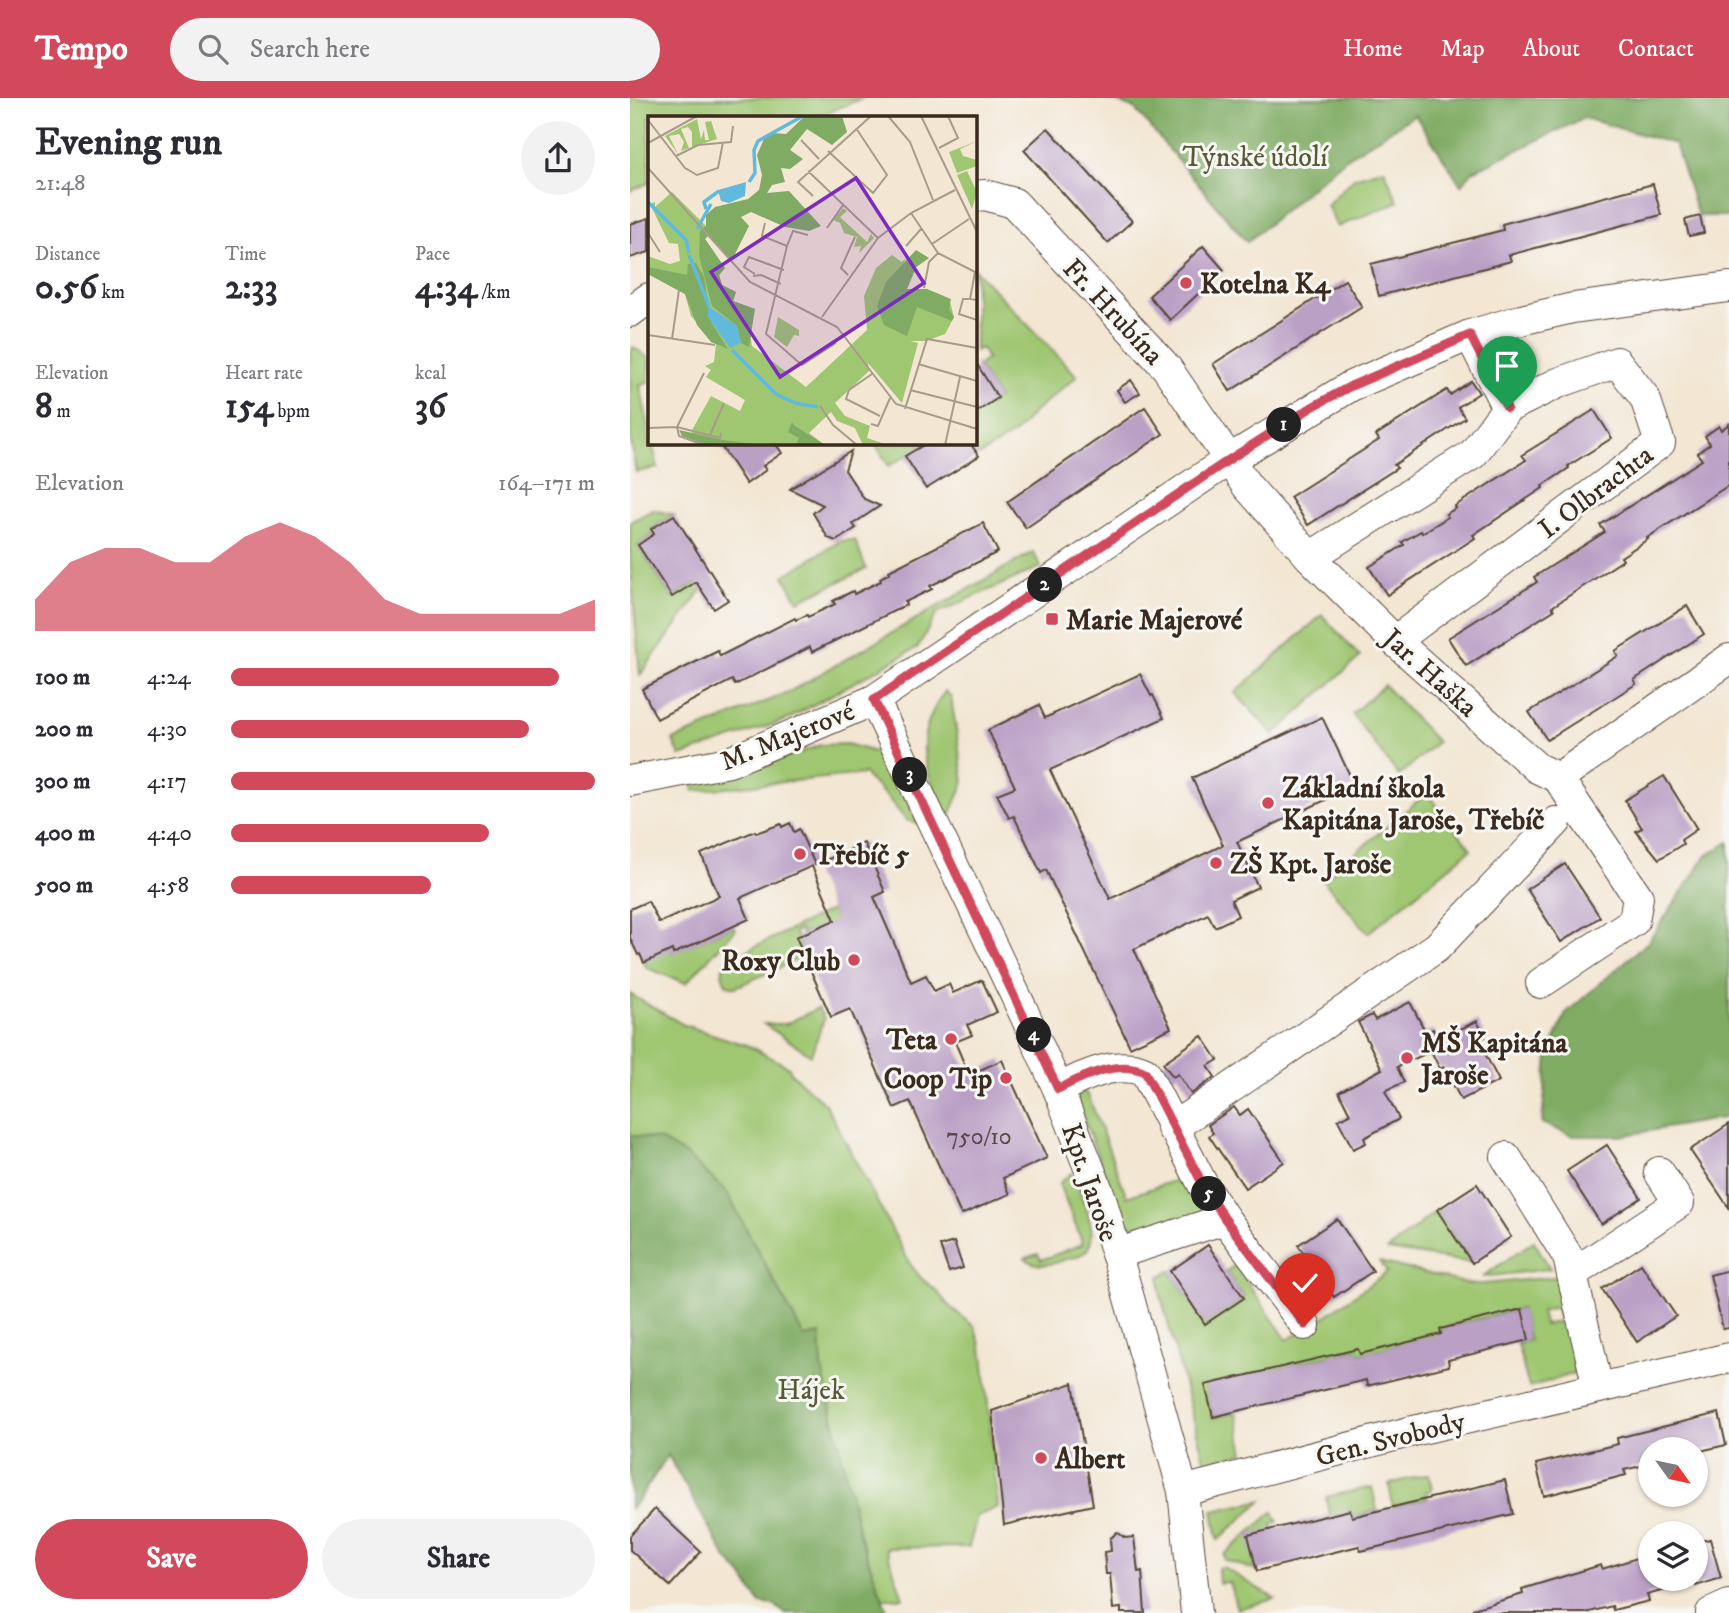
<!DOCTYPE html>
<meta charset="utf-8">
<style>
:root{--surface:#fff;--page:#f2f2f3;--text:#2b2b33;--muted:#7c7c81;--accent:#d1495b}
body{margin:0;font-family:"IM FELL DW Pica",serif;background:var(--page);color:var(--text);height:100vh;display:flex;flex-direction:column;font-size:26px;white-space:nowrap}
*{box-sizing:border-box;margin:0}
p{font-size:23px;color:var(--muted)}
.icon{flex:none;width:38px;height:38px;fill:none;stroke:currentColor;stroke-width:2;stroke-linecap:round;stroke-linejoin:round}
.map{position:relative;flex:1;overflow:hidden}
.sheet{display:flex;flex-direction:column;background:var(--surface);width:630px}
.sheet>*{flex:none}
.needle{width:46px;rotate:123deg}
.controls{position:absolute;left:1008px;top:1339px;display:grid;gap:14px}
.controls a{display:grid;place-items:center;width:70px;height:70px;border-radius:50%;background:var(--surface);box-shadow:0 2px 5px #0004;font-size:35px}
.pin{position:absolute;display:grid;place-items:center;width:60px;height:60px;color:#fff;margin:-72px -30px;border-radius:50% 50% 50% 0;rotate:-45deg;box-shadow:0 0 7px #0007}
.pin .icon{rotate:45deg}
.km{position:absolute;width:35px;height:35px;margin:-18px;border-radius:50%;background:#222;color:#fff;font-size:19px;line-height:35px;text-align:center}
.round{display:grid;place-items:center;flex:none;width:74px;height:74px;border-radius:37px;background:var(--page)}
.summary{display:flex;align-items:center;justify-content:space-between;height:119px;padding:0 35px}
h1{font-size:38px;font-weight:800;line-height:52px}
.stats{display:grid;grid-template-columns:repeat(3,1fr);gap:10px;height:119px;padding:7px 35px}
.stats div{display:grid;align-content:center}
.stats b{font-size:35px;font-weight:800}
.stats small{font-size:19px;font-weight:400}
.stats p{font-size:19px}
.chart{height:196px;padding:14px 35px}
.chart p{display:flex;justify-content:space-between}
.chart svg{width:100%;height:126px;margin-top:7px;fill:var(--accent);opacity:.7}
.primary-button{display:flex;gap:14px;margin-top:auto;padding:14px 35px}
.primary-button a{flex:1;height:80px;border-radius:42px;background:var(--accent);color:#fff;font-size:28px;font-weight:800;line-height:80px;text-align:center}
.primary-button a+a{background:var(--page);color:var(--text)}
ul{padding:0 35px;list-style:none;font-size:23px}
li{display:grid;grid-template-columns:112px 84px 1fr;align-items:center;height:52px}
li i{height:18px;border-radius:9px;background:var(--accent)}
header{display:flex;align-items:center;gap:42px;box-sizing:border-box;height:98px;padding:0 35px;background:var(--accent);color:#fff}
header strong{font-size:33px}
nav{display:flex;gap:38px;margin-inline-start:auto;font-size:24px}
.search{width:490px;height:63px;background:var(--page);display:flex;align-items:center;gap:18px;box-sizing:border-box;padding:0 24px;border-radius:38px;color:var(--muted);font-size:26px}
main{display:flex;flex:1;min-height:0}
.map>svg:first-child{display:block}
.green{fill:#9fc671;stroke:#6d7848;stroke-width:2;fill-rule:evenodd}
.forest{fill:#7fab63;stroke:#5d6a40;stroke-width:2}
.building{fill:#bba0c6}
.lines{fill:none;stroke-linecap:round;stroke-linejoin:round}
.minor-casing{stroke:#574639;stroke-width:32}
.minor{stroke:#fff;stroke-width:30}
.route-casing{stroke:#fff;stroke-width:14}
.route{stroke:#d1495b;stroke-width:9}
.poi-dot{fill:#d1495b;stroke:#f6f6f2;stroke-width:2.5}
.labels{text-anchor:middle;stroke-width:6;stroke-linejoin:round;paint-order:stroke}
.number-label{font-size:24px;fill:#5b4848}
.park-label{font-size:28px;fill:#595937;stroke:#f6f6f2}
.poi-label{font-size:28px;font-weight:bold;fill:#3b2a1e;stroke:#f6f6f2;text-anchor:start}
.street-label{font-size:28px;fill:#3b2a1e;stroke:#f6f6f2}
.inset-river{fill:none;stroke:#61bade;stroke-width:3.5}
.inset-road{fill:none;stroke:#a99b8b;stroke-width:2}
.view{fill:#7b2cbf;fill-opacity:0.15;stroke:#7b2cbf;stroke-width:3.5}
.inset-edge{fill:none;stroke:#3b2a1e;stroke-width:3.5}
</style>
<header>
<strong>Tempo</strong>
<div class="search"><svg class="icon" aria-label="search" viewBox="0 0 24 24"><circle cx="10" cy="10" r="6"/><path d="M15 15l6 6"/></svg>Search here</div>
<nav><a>Home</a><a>Map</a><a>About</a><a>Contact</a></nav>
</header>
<main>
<section class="sheet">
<div class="summary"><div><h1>Evening run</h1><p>21:48</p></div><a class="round"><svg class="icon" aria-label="share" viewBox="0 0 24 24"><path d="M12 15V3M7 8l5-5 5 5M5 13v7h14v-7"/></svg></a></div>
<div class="stats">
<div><p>Distance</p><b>0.56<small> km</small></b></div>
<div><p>Time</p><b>2:33</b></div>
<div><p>Pace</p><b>4:34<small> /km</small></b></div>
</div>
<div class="stats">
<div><p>Elevation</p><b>8<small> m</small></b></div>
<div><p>Heart rate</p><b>154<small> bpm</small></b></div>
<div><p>kcal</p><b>36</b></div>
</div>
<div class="chart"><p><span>Elevation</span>164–171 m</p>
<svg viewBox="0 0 160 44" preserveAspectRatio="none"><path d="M0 44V33L10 20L20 15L30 15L40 20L50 20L60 11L70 6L80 11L90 20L100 33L110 38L120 38L130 38L140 38L150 38L160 33V44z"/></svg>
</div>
<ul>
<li><b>100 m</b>4:24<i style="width:90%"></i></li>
<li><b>200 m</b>4:30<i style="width:82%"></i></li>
<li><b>300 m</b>4:17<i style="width:100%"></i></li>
<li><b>400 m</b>4:40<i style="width:71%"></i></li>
<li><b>500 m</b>4:58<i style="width:55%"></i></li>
</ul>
<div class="primary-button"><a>Save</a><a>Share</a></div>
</section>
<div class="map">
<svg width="1099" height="1515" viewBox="0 0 1099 1515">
<rect width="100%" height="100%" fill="#f6f6f2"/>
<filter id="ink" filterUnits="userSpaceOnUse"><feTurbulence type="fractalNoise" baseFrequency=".0143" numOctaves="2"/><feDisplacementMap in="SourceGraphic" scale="14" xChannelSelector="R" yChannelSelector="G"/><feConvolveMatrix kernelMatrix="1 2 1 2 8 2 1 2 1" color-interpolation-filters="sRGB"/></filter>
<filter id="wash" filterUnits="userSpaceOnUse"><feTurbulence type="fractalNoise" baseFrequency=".00686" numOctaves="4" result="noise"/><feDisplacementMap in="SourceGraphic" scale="28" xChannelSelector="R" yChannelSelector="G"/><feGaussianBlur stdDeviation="1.57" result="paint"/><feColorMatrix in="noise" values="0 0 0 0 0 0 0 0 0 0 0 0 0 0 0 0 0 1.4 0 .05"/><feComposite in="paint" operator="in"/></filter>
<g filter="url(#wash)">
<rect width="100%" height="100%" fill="#f3e6d3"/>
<g class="green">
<path d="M0 0H234L185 19H19V85L0 93Z"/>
<path d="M754 71 768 104 707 129 697 107 724 80Z"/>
<path d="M345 172 447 278 403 315 386 334 349 358 340 345H345V315L368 300 348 268 357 261 351 250 345 253Z"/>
<path d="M3 249 19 260V283L10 287 19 331V345H22L28 370 6 374 0 338V256Z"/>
<path d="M239 345H297L259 368 246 347Z"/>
<path d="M23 412 44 417 22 431 24 436 8 447 42 499 70 482 74 489 10 577 0 461V424Z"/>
<path d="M225 442 236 471 168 503 154 478 210 443Z"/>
<path d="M403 454 411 469 307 515 288 549 156 622 50 658 43 642 157 595Z"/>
<path d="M692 517 730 559 644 636 605 595Z"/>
<path d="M754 587 807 644 769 678 722 616Z"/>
<path d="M315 593 321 599 334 684 317 725C297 671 278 645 315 593Z"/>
<path d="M217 646 248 655 261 666 288 726 276 722 259 701 234 676 64 693 63 684 139 665 191 647Z"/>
<path d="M797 695 841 751 738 835 693 782Z"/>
<path d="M201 812 206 823 172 837 170 832 164 834 175 858 106 889 97 887C90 876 91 870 99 861Z"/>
<path d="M103 828 105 832 56 885 17 870 14 865 38 845 43 855Z"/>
<path d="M0 896 54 927 119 948 159 969 161 975 196 1007 280 1166 292 1181 307 1193 318 1207 345 1229 353 1256 368 1409 347 1418 339 1449 256 1450 273 1500H252L230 1439 130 1505 112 1477 97 1461 38 1357 8 1402 0 1410Z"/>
<path d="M188 910 194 921 181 957 134 926H156Z"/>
<path d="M443 993H453L458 997 497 1099 554 1079 576 1100 571 1116C537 1131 526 1145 492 1121Z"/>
<path d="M441 1075C449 1094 472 1135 456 1153 450 1159 439 1160 431 1163 418 1167 406 1170 395 1160L408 1156 411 1162 453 1146 429 1086Z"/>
<path d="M807 1112 842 1165 758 1152Z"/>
<path d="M904 1143 920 1171 852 1179Z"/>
<path d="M750 1164 843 1187 924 1179 931 1193 947 1262 943 1276 899 1289 887 1246 899 1242 891 1211 810 1231 811 1237 730 1256 727 1251 576 1288 583 1320 606 1314 614 1355 575 1365 530 1194V1178L540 1173 575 1225 614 1200 596 1174 605 1167 657 1242 690 1222 757 1174ZM926 1209 930 1223 914 1227 911 1213Z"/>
<path d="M799 1376 802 1392 796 1394 798 1400 763 1409 759 1386Z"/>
<path d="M742 1389 747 1412 722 1419 720 1412 701 1422 696 1399Z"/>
<path d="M632 1402 588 1442 583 1413Z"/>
<path d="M643 1414 648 1424 642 1426 644 1433 627 1473 595 1462 594 1457Z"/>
<path d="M593 1469 645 1501 607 1511 599 1484 589 1485 588 1470Z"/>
</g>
<g class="forest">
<path d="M478 0H1099V118H1068L1045 46 954 20 843 73 831 87 785 17 715 61 617 144 505 11Z"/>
<path d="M1099 744V1019L990 1038H943L912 1025 918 958 936 915 1018 844 1076 758Z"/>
<path d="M0 1037 30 1042 56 1057 96 1093 174 1239 190 1236 192 1270 230 1439 258 1515H155L144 1507 130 1505 112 1477 97 1461 38 1357 8 1402 0 1410Z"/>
</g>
<g id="blocks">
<g class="building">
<path d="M418 30 502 123 478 145 394 52Z"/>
<path d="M1023 86 1031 117 879 157 881 163 749 198 741 166 873 132 872 126Z"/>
<path d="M1070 118 1074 135 1059 138 1055 122Z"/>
<path d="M19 120V154L0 160V126Z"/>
<path d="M573 148 594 172 540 222 519 198Z"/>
<path d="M715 182 732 209 600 293 583 266Z"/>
<path d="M345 263 368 300 345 315Z"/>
<path d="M501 282 510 295 495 304 487 292Z"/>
<path d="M841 283 849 295 828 309 835 320 764 367 767 370 678 427 660 399 749 342 746 337 817 292 820 297Z"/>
<path d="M515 309 533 336 396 430 377 404Z"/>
<path d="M964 312 982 340 938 368 939 370 912 388 913 390 843 437 845 440 757 497 739 469 774 447 772 444 782 438 791 433 792 435 818 419 816 416 826 410 825 408 896 362 892 357Z"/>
<path d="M1099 326V387L1017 440 1018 441 991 459 993 462 922 509 924 512 836 568 818 540 907 484 904 479 975 434 970 427 1072 362 1067 355 1080 346 1075 338 1089 328 1091 332Z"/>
<path d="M89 345H145L152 355 133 368 136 372 116 386Z"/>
<path d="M297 345H340L349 358 296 391 275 358Z"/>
<path d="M221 353 215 372 234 401 250 408 223 426 226 430 206 443 198 440 183 415 193 407 160 391Z"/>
<path d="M44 417 98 502 84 511 66 484 42 499 8 447 24 436 21 431Z"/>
<path d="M353 425 368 454 300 488 302 491 275 504 276 507 182 554 180 549 105 587 102 582 27 621 12 591 88 553 90 558 165 520 166 522 177 517 178 519 205 506 203 503 223 493 224 496 251 483 250 480 260 475 259 473Z"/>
<path d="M1057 508 1074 536 1004 582 1006 586 917 642 899 614 988 558 985 553Z"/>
<path d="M510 576 521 598 523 597 534 620 420 672 480 801 593 747 562 680 692 619 725 688 607 744 628 789 601 802 608 818 585 829 578 816 504 851 541 930 500 949 416 772 411 775 384 718 379 720 367 696 385 689 358 632 409 607 415 620Z"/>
<path d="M1034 678 1067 731 1051 742 1053 746 1029 761 1006 733 1012 730 995 702Z"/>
<path d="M160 725 164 734 169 731 185 767 234 745 255 794 244 799 281 884 296 877 304 893 319 886 323 895 352 882 367 914 337 927 342 937 325 944 339 977 372 962 417 1060 373 1080 380 1096 331 1117 280 1003 264 1010 220 911 201 919 166 839 205 822 182 768 110 800 119 821 43 856 42 852 14 865 10 856 8 857 0 840V811L18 803 29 825 89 798 71 756 125 733 126 735 151 726 152 729Z"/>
<path d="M935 766 970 819 931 844 897 791Z"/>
<path d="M780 904 796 935 803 931 808 942 847 923 855 939 848 942 869 983 831 1002 814 969 810 971 801 953 767 969 774 984 755 993 769 1021 734 1040 736 1045 723 1051 708 1022 720 1016 709 994 752 971 728 924 742 917 745 922Z"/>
<path d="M572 938 588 962 578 968 585 979 561 996 548 976 543 979 533 965Z"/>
<path d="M604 1009 610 1017 618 1011 654 1064 615 1090 579 1038 583 1035 578 1027Z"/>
<path d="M1099 1026V1110L1060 1052Z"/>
<path d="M977 1047 1011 1100 971 1126 937 1073Z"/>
<path d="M847 1086 881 1139 842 1165 807 1112Z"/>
<path d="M707 1121 743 1173 704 1199 668 1147Z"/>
<path d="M324 1144 333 1170 319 1174 310 1148Z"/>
<path d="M578 1147 614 1200 575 1226 540 1173Z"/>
<path d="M1011 1166 1046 1218 1007 1244 972 1191Z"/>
<path d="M1099 1172V1230L1093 1231 1080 1177Z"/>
<path d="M892 1211 899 1242 818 1262 819 1268 737 1288 736 1282 583 1319 575 1287 728 1251 730 1256 811 1236 810 1231Z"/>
<path d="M443 1285 463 1407 374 1427 362 1313Z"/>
<path d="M1089 1315 1096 1347 1066 1354V1351H1020V1366L994 1372 996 1377 914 1398 906 1366 988 1346 987 1340Z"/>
<path d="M875 1382 883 1416 731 1453 729 1448 627 1473 618 1437 720 1412 722 1419Z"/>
<path d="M25 1411 71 1454 40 1488 0 1452V1438Z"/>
<path d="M487 1434 495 1440 504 1439 508 1474 512 1473 515 1515H491V1510L483 1511 480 1476H476L474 1454 481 1453 480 1441Z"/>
<path d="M1080 1441 1091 1480 1066 1488V1444Z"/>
<path d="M1020 1456V1480H1060V1485L1017 1497 1019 1503 983 1512 982 1508 956 1515H844L843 1511 893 1496 892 1491 971 1467 972 1471Z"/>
</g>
</g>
</g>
<g filter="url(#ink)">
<use href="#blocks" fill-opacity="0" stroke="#574639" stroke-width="2"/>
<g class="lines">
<defs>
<g id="minor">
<path d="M345 98 355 97 384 105 536 269 617 388 680 459 765 543 907 670 928 680 1008 799 1004 823 911 885"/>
<path d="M0 214 19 200"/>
<path d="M680 459 843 356 877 310 840 237"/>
<path d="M765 543 1030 345 1015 300 987 264 928 285 877 310"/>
<path d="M244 602 393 913 428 991 471 1100 553 1393 566 1515"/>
<path d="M928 680 1099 561"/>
<path d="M0 683 99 664 244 602 600 361 721 288 840 237 891 222 943 210 1099 189"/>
<path d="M428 991C453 978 488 961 515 974L573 1087 595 1121 675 1227"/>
<path d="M542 1030 807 849 926 724"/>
<path d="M876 1059 938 1159 968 1290"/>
<path d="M486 1156 595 1121"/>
<path d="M942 1176 1049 1105 1029 1074"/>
<path d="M553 1393 783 1333 1099 1260"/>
<path d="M1081 1515 1099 1507"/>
</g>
</defs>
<use href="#minor" class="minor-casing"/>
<use href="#minor" class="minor"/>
</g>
</g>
<g class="lines" filter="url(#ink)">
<defs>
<path id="route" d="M675 1227 595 1121 573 1087 515 974C488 961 454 978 428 991L244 602 600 361 682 309 721 288 840 237 877 310"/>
</defs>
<use href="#route" class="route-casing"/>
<use href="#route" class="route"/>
</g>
<g class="poi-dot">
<circle cx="556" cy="185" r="7"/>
<rect x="415" y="514" width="14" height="14" rx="3.5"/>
<circle cx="638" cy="705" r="7"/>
<circle cx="170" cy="756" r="7"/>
<circle cx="586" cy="765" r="7"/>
<circle cx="224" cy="862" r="7"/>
<circle cx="321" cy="941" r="7"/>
<circle cx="777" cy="960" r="7"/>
<circle cx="376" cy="980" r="7"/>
<circle cx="411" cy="1360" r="7"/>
</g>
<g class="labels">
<g class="number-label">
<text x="349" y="1046">750/10</text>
</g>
<g class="park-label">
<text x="625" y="68">Týnské údolí</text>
<text x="181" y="1301">Hájek</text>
</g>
<g class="poi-label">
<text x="570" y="195">Kotelna K4</text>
<text x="436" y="531">Marie Majerové</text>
<text x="652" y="699">Základní škola<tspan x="652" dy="32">Kapitána Jaroše, Třebíč</tspan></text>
<text x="184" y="766">Třebíč 5</text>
<text x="600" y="775">ZŠ Kpt. Jaroše</text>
<text x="210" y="872" text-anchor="end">Roxy Club</text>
<text x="307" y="951" text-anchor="end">Teta</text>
<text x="791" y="954">MŠ Kapitána<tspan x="791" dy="32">Jaroše</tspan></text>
<text x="362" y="990" text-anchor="end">Coop Tip</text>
<text x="425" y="1370">Albert</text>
</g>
<g class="street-label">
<text transform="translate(484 213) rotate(47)" y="10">Fr. Hrubína</text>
<text transform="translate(965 393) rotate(-37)" y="10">I. Olbrachta</text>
<text transform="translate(801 574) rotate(42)" y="10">Jar. Haška</text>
<text transform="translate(157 637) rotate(-22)" y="10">M. Majerové</text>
<text transform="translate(461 1084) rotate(71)" y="10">Kpt. Jaroše</text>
<text transform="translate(760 1340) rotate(-14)" y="10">Gen. Svobody</text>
</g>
</g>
<g transform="translate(18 18)">
<rect width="329" height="329" fill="#f3e6d3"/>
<path d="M49 3 53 23 56 14 57 24H61L57 6 63 5 69 23 44 31V16L40 11 33 13 41 32 33 35 36 26 31 18 21 20 30 38 17 20ZM329 25 312 33 315 40 329 44V50L309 57 301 36ZM319 55 329 76 324 93 309 59ZM24 76 58 110 62 117 57 123 77 152 71 159 74 169 88 176 85 185 107 193 101 212 104 230 158 271 219 214 216 180 228 152 244 139 254 146 258 142 255 149 267 155 259 173 302 186 306 201 297 218 278 225H262L270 227 254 287 220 247 221 255 187 287 197 300 222 310 219 322 237 328 215 329 207 312 189 305 183 296 161 317 177 329H58L43 316 63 280 92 295 97 284 58 261 63 254 57 250 66 246 68 228 43 200 37 178 0 158V140L22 148 32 145 30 128 21 127 2 88 7 86V91ZM195 92 199 95 192 101 206 114 219 126 223 118 226 122 211 137 213 130 206 131 209 121 196 117 192 107 185 104ZM130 201 151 214V220L146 219 139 231 126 221Z" fill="#9fc671"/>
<path d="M157 0H194L199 16 184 29 159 13 142 34 155 43 142 53 133 52 137 66 124 69 119 77 141 75 173 110 161 115 137 111 103 96 93 101 101 110 83 146 61 119 57 123 77 152 71 159 74 169 88 176 85 185 107 193 101 231 93 227 89 210 64 190 51 139 52 115 58 110V99L67 91 100 83 111 74 114 59 109 39 116 23 124 17 138 18ZM268 134 281 142 267 152 259 173H279L303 183 301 193 306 201 304 205 269 191 259 220 236 209 229 190 238 166ZM48 147 56 161 63 206 80 233 63 226 49 209 37 178 0 158V151L39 159 40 148ZM144 306 147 310 177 329H148L151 322 140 316ZM31 314 75 324 113 329H58L34 320Z" fill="#7fab63"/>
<path d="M98 66 97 80 81 87 73 85 70 74ZM60 190 89 210 93 227 82 232 60 201Z" fill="#61bade"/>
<path class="inset-river" d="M101 66 107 57 106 34 110 25 155 0M0 86 38 124 41 137M58 93 56 86 71 75M49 113 63 88M41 139 61 190M84 234 128 278 147 287 170 291"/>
<path class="inset-road" d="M240 0 262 26 285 84M273 0 329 116M0 4 37 52 49 59 70 52 75 26M153 24 171 43M0 27 49 0M291 32 310 22 300 0M180 35 225 77 239 59 208 12M28 40 50 29 83 26 85 10M0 52 102 166 189 211 248 288 329 313M160 55 230 122M165 80 150 66 223 0M263 97 290 137 329 157M117 107 114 120 139 130M179 112 195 89M0 117 12 136M160 119 145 115 139 130 118 218 154 249 188 227M284 128 321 103M258 130 273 113M327 156 322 183 329 184M107 158 96 151 101 141 136 154M200 159 193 152 207 121M105 160 113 159 133 168M276 172 281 146 290 137M322 183H315L311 198 329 204M174 201 230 122 263 97 307 74M0 219 67 229M24 223 31 174M270 248 329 265M224 258 201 274 198 283 232 300M262 274 329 291M172 290 185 309 209 329M257 293 279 223 329 232M223 308 230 310 242 282M29 311 56 257M29 311 31 320 56 329M0 312 29 311 72 322 73 317M62 319 76 287M275 329H304M297 329 312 261"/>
<path class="view" d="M208 62 276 167 132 261 63 156Z"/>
<rect width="329" height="329" class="inset-edge"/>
</g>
</svg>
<div class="controls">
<a><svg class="needle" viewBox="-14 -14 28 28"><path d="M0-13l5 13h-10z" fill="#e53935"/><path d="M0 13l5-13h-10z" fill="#7c7c81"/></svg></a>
<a><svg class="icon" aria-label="layers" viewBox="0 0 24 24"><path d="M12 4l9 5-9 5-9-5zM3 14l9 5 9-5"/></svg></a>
</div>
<div class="pin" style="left:877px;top:310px;background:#1e9e55"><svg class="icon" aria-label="arrive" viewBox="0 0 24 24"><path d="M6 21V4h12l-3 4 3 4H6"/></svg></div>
<div class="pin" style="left:675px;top:1227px;background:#d93025"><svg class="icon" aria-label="check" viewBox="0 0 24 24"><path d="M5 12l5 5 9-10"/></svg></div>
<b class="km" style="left:654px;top:327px">1</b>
<b class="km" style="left:415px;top:487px">2</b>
<b class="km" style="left:280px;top:677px">3</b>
<b class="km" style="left:404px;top:937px">4</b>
<b class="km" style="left:579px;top:1096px">5</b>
</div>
</main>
